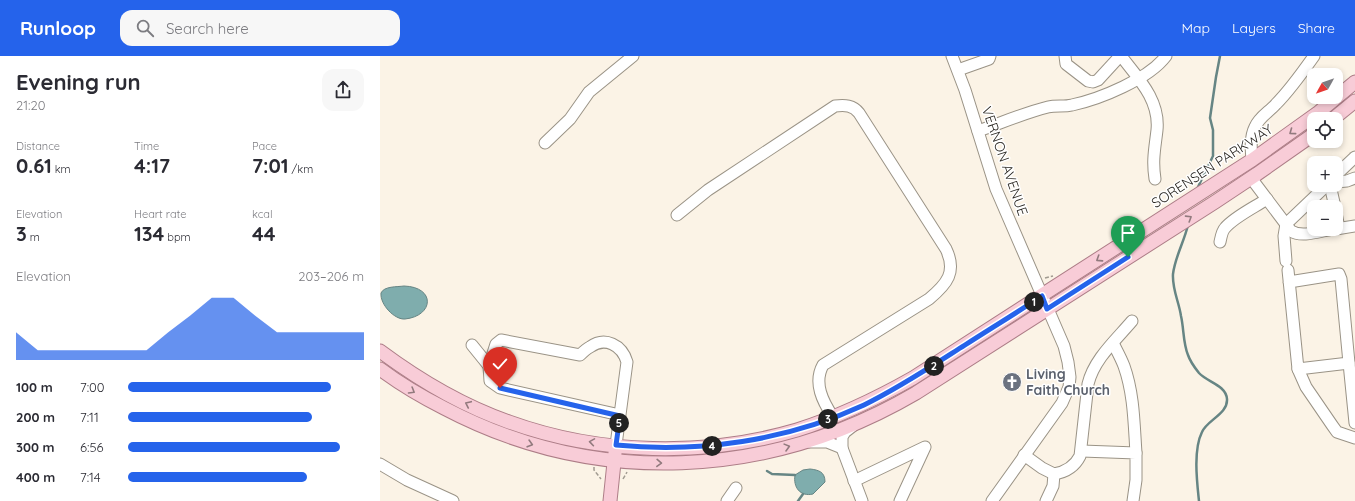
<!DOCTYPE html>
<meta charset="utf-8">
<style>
:root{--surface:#fff;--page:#f7f7f7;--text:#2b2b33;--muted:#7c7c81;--accent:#2563eb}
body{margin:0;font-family:Quicksand,sans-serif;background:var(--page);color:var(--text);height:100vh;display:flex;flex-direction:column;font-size:15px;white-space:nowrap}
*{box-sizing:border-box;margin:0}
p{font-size:13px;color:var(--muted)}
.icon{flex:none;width:22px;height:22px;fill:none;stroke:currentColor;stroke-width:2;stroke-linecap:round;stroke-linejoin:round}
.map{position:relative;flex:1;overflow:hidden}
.panel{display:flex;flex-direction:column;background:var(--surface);width:380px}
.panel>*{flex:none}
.needle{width:26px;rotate:230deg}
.tools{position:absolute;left:927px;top:12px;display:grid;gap:8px}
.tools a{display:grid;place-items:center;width:36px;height:36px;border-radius:8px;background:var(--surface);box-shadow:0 2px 6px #0003;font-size:20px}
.pin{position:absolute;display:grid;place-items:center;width:34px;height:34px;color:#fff;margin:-41px -17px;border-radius:50% 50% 50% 0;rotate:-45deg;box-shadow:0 0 4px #0007}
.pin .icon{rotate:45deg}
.km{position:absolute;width:20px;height:20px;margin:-10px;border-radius:50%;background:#222;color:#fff;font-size:11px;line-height:20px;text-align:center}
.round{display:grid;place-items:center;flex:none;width:42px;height:42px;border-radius:12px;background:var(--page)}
.overview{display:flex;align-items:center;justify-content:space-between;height:68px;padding:0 16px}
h1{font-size:22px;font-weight:700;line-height:30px}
.stats{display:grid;grid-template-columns:repeat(3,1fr);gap:6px;height:68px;padding:4px 16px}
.stats div{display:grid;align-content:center}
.stats b{font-size:20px;font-weight:700}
.stats small{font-size:11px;font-weight:400}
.stats p{font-size:11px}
.chart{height:112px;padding:8px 16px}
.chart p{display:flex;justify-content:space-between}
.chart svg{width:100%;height:72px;margin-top:4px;fill:var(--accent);opacity:.7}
ul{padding:0 16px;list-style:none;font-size:13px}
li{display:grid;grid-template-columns:64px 48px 1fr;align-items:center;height:30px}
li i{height:10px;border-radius:5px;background:var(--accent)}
header{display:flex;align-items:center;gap:24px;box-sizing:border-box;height:56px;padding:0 20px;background:var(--accent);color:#fff}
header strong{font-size:19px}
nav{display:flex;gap:22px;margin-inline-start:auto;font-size:14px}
.search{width:280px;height:36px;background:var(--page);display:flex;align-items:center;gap:10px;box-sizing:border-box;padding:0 14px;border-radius:12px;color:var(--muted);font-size:15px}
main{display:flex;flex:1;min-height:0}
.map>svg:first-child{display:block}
.water{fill:#7fadad;stroke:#668584}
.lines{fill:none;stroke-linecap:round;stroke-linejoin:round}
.stream{stroke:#668584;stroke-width:2.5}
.minor-casing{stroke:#9a9386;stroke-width:13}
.major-casing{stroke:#ad7d87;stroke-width:15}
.path{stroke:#a19b91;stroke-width:1.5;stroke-dasharray:4 2;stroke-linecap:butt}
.minor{stroke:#fff;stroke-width:11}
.major{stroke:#f8ccd7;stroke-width:13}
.oneway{stroke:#927a7e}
.route-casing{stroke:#fff;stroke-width:8}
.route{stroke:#2563eb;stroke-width:5}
.labels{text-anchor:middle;stroke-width:3;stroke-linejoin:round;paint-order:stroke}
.street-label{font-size:14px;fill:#2c2924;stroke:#fff}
.worship-label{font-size:14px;font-weight:bold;fill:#5b616d;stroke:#fff;text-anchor:start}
</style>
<header>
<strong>Runloop</strong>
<div class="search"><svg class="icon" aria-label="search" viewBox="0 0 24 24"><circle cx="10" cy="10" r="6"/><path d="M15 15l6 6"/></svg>Search here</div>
<nav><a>Map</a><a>Layers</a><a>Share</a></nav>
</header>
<main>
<section class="panel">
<div class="overview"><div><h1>Evening run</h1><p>21:20</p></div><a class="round"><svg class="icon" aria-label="share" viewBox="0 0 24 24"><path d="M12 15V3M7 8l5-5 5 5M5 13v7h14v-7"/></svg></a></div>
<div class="stats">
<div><p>Distance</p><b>0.61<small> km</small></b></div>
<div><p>Time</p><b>4:17</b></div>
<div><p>Pace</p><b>7:01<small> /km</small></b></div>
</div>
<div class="stats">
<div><p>Elevation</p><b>3<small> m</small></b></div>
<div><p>Heart rate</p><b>134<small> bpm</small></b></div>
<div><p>kcal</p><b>44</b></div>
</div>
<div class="chart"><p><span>Elevation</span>203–206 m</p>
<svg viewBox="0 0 160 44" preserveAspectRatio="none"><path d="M0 44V27L10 38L20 38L30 38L40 38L50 38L60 38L70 27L80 17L90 6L100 6L110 17L120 27L130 27L140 27L150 27L160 27V44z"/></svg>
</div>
<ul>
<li><b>100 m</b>7:00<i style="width:86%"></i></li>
<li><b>200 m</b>7:11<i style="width:78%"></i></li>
<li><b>300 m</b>6:56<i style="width:90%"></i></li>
<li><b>400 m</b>7:14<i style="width:76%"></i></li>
</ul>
</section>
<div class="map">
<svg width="975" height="445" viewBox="0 0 975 445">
<rect width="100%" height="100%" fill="#fbf3e6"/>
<g class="water">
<path d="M24 230C56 231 54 260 25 263 15 264 0 249 1 237 4 230 17 231 24 230Z"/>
<path d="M430 413C439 414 445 416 445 426L433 438C420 441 413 431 415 419L423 414Z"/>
</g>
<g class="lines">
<g class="stream">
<path d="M817 133 833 100V74L830 62 836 21 840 0"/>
<path d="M808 169C804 186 795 201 793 218 792 233 799 246 801 260 804 273 803 287 808 299 810 305 815 312 819 317 827 326 846 329 847 343 848 358 827 364 822 376 813 394 817 426 819 445"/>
<path d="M387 415 392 418 415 419"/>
<path d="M418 445 423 438"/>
</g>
<defs>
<g id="minor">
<path d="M572 0 585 34 616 133 684 290 688 306 690 321 689 331 682 347 612 445"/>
<path d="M685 0 686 8 708 25 713 26 718 24 740 0"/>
<path d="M741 0C758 22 780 44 777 74 775 92 772 104 775 123"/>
<path d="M578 14 609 3 610 0"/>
<path d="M598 75C621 67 644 57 668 51 676 49 684 51 692 49 720 43 769 23 786 0"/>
<path d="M165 87 190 63 209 36 253 0"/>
<path d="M872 104C871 93 870 81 875 71 879 61 889 56 896 48 910 34 922 17 934 0"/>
<path d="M956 119 975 101"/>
<path d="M871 122 911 175C922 182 940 175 953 173"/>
<path d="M956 126 967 125 975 122"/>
<path d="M950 129 955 151"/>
<path d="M956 157 959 172"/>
<path d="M297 159 328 134 455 50C465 49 473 49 479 57L566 193C577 216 567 228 549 243L443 309C433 327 443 346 453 361"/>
<path d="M956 173 975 170"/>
<path d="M840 186C841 181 842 175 845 172 854 161 875 151 887 143"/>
<path d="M906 205 904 180 906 168 947 129"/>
<path d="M908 214 918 313 969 307 961 223 959 218 909 226"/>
<path d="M733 287C737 295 741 302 744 310 754 338 754 368 756 397"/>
<path d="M92 289 109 310"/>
<path d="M969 307 975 367"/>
<path d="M918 313 926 331 952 369 957 376 975 382"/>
<path d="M474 369 465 376 462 381V392L482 445"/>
<path d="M429 386H447L462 392"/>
<path d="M236 389 247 306C242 289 225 280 210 291 206 293 203 296 200 299L121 284 116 288 109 310 110 325 120 332 240 359"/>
<path d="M702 395 756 397V424L753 445"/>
<path d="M644 399 662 412 674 418"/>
<path d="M0 408 27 424 73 445"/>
<path d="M674 418C686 416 695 410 700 400L708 328C714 303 736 284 752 265"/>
<path d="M474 425 545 391 520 445"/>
<path d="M347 445 356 432"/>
<path d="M666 445 673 430 674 418"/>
</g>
<g id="major">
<path d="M953 63 975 45"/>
<path d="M0 295C39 324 83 350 129 366 220 399 325 401 417 374 458 361 496 343 533 322L872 104 939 56 975 26"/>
<path d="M0 313C20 328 42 341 64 352 216 432 389 423 536 337L835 146 877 118 934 78"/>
<path d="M230 445 235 397"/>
</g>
</defs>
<use href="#minor" class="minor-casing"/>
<use href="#major" class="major-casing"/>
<g class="path">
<path d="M665 222 673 220"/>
<path d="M214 411V414L221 423"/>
<path d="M243 423 247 416"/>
</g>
<use href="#minor" class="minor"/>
<use href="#major" class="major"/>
</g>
<defs><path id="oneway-chevron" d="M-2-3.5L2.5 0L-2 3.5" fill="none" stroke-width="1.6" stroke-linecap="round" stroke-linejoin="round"/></defs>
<g class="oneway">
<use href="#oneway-chevron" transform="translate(912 76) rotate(144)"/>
<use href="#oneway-chevron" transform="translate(809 162) rotate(-32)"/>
<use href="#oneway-chevron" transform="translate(719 203) rotate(147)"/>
<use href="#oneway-chevron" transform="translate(32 335) rotate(31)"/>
<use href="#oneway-chevron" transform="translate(88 348) rotate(-155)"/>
<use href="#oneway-chevron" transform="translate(212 386) rotate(-171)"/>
<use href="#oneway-chevron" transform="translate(150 388) rotate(16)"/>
<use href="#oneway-chevron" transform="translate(407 391) rotate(-15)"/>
<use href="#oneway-chevron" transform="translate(279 407) rotate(2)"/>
</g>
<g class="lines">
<defs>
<path id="route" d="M120 332 240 360 236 389C320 397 406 385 484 349 519 332 552 310 585 289 610 273 636 257 662 240L667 253 748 201"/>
</defs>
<use href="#route" class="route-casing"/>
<use href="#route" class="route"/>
</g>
<defs>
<symbol id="church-disc" viewBox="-11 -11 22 22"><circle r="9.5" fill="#6b7280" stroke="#fff"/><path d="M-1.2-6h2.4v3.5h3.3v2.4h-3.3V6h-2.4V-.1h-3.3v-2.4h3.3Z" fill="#fff"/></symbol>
</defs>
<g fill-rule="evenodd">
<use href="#church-disc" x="621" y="315" width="22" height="22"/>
</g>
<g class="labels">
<g class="street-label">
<text transform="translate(625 105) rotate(71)" y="5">VERNON AVENUE</text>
<text transform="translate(832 110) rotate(-33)" y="5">SORENSEN PARKWAY</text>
</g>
<g class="worship-label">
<text x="646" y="323">Living<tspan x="646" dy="16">Faith Church</tspan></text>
</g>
</g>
</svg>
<div class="tools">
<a><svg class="needle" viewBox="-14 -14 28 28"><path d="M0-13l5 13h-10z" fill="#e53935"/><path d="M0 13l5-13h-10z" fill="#7c7c81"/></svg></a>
<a><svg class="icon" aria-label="locate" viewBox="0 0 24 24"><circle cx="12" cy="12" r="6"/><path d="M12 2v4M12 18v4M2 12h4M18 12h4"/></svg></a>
<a>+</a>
<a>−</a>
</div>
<div class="pin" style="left:748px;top:201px;background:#1e9e55"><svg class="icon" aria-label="arrive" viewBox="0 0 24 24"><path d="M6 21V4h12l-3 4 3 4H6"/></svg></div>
<div class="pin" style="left:120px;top:332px;background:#d93025"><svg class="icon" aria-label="check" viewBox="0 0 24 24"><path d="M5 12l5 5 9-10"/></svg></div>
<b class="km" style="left:654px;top:246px">1</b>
<b class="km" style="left:554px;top:310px">2</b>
<b class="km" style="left:448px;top:363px">3</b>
<b class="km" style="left:332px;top:390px">4</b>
<b class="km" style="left:239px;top:367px">5</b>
</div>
</main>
